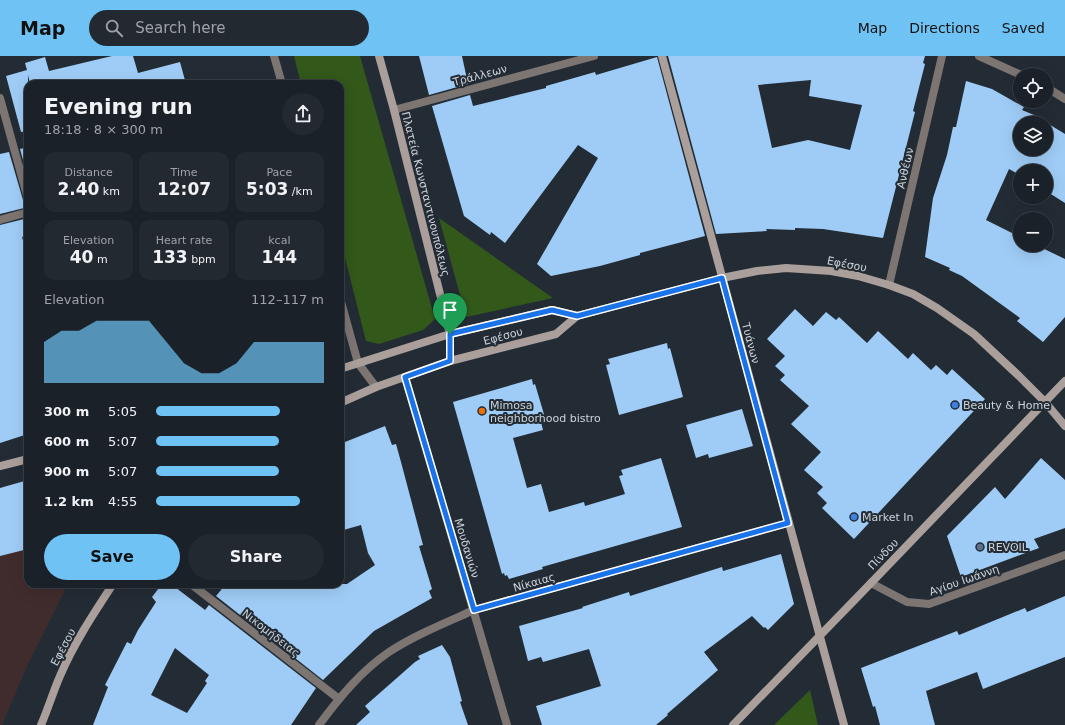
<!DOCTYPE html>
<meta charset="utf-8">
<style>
:root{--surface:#1a2128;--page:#232930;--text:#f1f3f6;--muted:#9fa3a8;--line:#383e45;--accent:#6fc2f4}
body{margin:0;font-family:"DejaVu Sans",sans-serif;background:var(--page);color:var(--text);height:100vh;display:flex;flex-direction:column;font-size:15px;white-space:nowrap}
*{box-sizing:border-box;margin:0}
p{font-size:13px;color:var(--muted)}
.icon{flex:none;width:22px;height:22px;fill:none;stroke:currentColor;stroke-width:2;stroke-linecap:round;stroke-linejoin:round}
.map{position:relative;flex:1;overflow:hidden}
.panel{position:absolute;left:24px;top:24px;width:320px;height:508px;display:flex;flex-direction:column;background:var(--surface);border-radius:12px;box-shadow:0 4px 16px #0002,0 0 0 1px var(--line)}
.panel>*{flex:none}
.buttons{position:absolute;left:1013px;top:12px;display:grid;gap:8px}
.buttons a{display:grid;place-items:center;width:40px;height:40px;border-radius:50%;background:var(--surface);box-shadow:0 4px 16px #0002,0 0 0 1px var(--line);font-size:20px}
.pin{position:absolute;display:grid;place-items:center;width:34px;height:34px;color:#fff;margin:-41px -17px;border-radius:50% 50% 50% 0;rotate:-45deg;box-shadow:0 0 4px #0007}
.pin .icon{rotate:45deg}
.round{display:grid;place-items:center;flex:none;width:42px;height:42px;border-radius:21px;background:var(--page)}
.summary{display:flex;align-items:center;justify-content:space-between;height:68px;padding:0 20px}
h1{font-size:22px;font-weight:600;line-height:30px}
.metrics{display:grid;grid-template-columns:repeat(3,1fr);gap:6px;height:68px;padding:4px 20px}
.metrics div{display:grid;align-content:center;border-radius:10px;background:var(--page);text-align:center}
.metrics b{font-size:17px;font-weight:600}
.metrics small{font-size:11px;font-weight:400}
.metrics p{font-size:11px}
.chart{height:112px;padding:8px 20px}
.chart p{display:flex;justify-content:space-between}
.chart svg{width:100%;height:72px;margin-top:4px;fill:var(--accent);opacity:.7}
.cta{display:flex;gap:8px;margin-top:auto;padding:8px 20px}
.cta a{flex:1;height:46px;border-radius:24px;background:var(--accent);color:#111;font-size:16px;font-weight:600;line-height:46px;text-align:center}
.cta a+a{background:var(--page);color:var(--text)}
ul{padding:0 20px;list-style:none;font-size:13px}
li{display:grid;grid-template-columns:64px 48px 1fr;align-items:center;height:30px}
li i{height:10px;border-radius:5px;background:var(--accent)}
header{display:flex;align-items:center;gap:24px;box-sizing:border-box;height:56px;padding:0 20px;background:var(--accent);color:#111}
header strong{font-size:19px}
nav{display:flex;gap:22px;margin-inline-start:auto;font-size:14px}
.search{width:280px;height:36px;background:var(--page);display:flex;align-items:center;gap:10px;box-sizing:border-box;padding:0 14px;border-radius:22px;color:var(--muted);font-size:15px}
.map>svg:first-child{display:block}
.education{fill:#412c2d}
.green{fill:#32581a}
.building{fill:#9fccf6;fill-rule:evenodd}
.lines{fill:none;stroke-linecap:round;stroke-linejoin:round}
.street{stroke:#7c7572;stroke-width:8}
.secondary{stroke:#aa9f9a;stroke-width:8}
.route-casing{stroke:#fff;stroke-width:8}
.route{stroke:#1a73e8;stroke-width:5}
.shop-dot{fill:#3f7fe0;stroke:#232c35;stroke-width:1.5}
.food-dot{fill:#e8710a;stroke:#232c35;stroke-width:1.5}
.service-dot{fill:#5c6f8a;stroke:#232c35;stroke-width:1.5}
.labels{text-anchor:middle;stroke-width:4;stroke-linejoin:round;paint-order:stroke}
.street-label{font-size:11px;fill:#ccd2d8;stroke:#232c35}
.poi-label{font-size:11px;fill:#ccd2d8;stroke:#232c35;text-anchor:start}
</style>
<header>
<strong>Map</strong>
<div class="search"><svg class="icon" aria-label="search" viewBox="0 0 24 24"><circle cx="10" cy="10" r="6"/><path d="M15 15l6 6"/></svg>Search here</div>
<nav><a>Map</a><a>Directions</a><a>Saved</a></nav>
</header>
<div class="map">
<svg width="1065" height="669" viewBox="0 0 1065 669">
<rect width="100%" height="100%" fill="#232c35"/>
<path class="education" d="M28 424V528H68L27 610 2 669H0V432Z"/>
<g class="green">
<path d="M294 0H360L435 263 423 274 379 288 366 285 340 182V28H301Z"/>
<path d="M439 162 553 242 466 261Z"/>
<path d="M810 634 818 669H774Z"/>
</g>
<g class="building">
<path d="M112 0H133L138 17 180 6 186 28H30L28 19V75L21 76 6 20 27 14 25 7 45 1 49 15Z"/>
<path d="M419 0H462L468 28 429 39Z"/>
<path d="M668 0H925L923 7 925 8 913 55 915 56 883 182 823 173 795 172V174L766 173 767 175 716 178ZM811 24 809 40 862 49 850 94 808 84 772 92 758 29Z"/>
<path d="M657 1 705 180 640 197V199L600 210 551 220 537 208 598 102 578 89 505 187 491 176 490 179 464 160 432 50 470 39 473 50 546 32V30L595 16 596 19Z"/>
<path d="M966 25 992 33 1024 51 1022 54 1034 59 1065 78V147L1046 135V115H1020V119L1009 113 986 164 1020 181V189H1036L1065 203V261L1043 286 1017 265 1020 262 962 220 949 214 950 212 925 201 933 142 947 99 953 71H956ZM1020 67H1046V93H1020Z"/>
<path d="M28 91V122L20 93Z"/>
<path d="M9 96 23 144 24 147 28 148V151L0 158V98Z"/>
<path d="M28 162V180L22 181 28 203V378L0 387V169Z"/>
<path d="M795 253 813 270 826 256 836 264 839 261 867 287 878 275 908 303 913 297 931 314 936 309 947 319 952 313 985 343 854 483 822 452 827 447 817 437 823 431 804 414 821 396 791 368 809 350 780 324 785 319 775 310 785 300 767 283Z"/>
<path d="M667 287 668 293 670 292 683 341 619 359 606 309 610 308 608 303Z"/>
<path d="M532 323 533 329 535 328 546 365 541 366 543 374 513 382 527 432 541 428 549 456 584 446 585 450 625 438 619 420 623 419 621 414 661 402 682 471 542 511 543 513 509 523 507 519 505 520 504 517 502 518 453 346Z"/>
<path d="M742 353 753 390 709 402 708 398 696 402 686 369Z"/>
<path d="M385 370 392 389 396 388 401 406 423 489 419 490 432 533 429 535 432 542 374 575 323 624 216 540 226 528H298L302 533 306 528H347L375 509 368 497 361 469 340 475V388Z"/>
<path d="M1041 402 1065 424V472L1034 483 1039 492 961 521 947 480 995 431 1005 443Z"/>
<path d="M28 424V493L0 500V432Z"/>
<path d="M781 498 794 548 768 574 765 571 764 572 752 560 704 596 718 614 667 658 668 659 656 669H542L536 650 601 630 589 593 543 606 541 601 528 605 519 570 583 552 582 551 629 536 630 540 722 511 723 515Z"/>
<path d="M162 528H171L205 554 209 549 316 632 291 669H93L108 631 105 629 127 586 131 588 138 574 156 546 152 541ZM175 592 209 619 205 625 207 627 187 657 151 639Z"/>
<path d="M1065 540V601L983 633 977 616 926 635 935 669H880L875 650 873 651 861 612 957 575 959 579 1025 552 1027 556Z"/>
<path d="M442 589 450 601 462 645 460 646 468 669H356L370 656 365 650 415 606 420 603 418 600Z"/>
</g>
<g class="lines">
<g class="street">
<path d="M274 0 282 28"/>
<path d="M979 0 1021 19"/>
<path d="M1046 31 1065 43"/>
<path d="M0 42 28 143"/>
<path d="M394 54 594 0"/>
<path d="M0 164 28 156"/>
<path d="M889 229 942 0"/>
<path d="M340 242 358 307 376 331"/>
<path d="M405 321 507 669"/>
<path d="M871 527 907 546 929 548 1065 499"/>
<path d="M191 528 339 643"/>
<path d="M319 669C339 642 361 615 389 596 415 579 445 567 474 554L788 467"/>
</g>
<g class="secondary">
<path d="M379 0 394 54 450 278V305"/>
<path d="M662 0 844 669"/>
<path d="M340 313 450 278 552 254 577 260"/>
<path d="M340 347 376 331 450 305 556 278 577 260 722 222 757 215 786 212 831 215 858 220 889 229 913 238 937 252 974 278 1019 320 1045 346 1065 370"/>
<path d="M0 410 28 403"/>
<path d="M41 669C48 653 53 636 60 620 74 587 94 557 113 528"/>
<path d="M733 669 871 527 1065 325"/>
</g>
</g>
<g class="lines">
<defs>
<path id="route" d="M722 222 788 467 474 554 405 321 450 305V278L552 254 577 260Z"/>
</defs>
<use href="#route" class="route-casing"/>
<use href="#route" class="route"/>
</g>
<g class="shop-dot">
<circle cx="955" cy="349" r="4"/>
<circle cx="854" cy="461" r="4"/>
</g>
<circle class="food-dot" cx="482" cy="355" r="4"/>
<circle class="service-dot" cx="980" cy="491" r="4"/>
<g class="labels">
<g class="street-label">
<text transform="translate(480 19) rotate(-15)" y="4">Τράλλεων</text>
<text transform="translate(905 112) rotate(-77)" y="4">Ανθέων</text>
<text transform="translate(426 138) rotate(76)" y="4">Πλατεία Κωνσταντινουπόλεως</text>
<text transform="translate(847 208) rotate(11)" y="4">Εφέσου</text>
<text transform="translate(503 280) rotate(-15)" y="4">Εφέσου</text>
<text transform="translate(751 287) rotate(75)" y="4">Τυάνων</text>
<text transform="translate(467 492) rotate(73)" y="4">Μουδανιών</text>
<text transform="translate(883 498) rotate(-46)" y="4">Πίνδου</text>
<text transform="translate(964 524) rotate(-19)" y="4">Αγίου Ιωάννη</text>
<text transform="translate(534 526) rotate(-16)" y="4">Νίκαιας</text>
<text transform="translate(271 577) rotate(38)" y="4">Νικομήδειας</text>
<text transform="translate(63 591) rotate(-62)" y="4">Εφέσου</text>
</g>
<g class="poi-label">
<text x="490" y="353">Mimosa<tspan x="490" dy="13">neighborhood bistro</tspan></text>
<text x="963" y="353">Beauty &amp; Home</text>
<text x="862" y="465">Market In</text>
<text x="988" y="495">REVOIL</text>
</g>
</g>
</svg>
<div class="buttons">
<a><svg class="icon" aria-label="locate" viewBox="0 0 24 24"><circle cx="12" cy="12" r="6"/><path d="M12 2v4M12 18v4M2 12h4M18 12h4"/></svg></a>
<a><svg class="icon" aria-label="layers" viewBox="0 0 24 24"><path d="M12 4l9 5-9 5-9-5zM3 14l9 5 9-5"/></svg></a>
<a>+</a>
<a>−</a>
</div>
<div class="pin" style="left:450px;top:278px;background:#1e9e55"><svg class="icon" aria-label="arrive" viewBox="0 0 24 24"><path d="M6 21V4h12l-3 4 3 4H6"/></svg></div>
<section class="panel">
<div class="summary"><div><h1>Evening run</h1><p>18:18 · 8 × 300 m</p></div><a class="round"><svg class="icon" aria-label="share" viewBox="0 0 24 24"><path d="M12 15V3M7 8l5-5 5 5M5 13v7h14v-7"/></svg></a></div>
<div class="metrics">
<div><p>Distance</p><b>2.40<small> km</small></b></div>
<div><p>Time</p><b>12:07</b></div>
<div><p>Pace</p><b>5:03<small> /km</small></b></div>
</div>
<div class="metrics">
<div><p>Elevation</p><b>40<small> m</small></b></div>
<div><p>Heart rate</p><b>133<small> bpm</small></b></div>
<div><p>kcal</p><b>144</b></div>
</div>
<div class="chart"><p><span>Elevation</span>112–117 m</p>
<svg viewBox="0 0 160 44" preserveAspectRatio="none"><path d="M0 44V19L10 12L20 12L30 6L40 6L50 6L60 6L70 19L80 32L90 38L100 38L110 32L120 19L130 19L140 19L150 19L160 19V44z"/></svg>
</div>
<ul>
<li><b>300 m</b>5:05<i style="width:74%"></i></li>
<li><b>600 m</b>5:07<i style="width:73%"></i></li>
<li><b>900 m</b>5:07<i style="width:73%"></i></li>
<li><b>1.2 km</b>4:55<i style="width:86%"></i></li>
</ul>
<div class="cta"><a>Save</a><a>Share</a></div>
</section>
</div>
